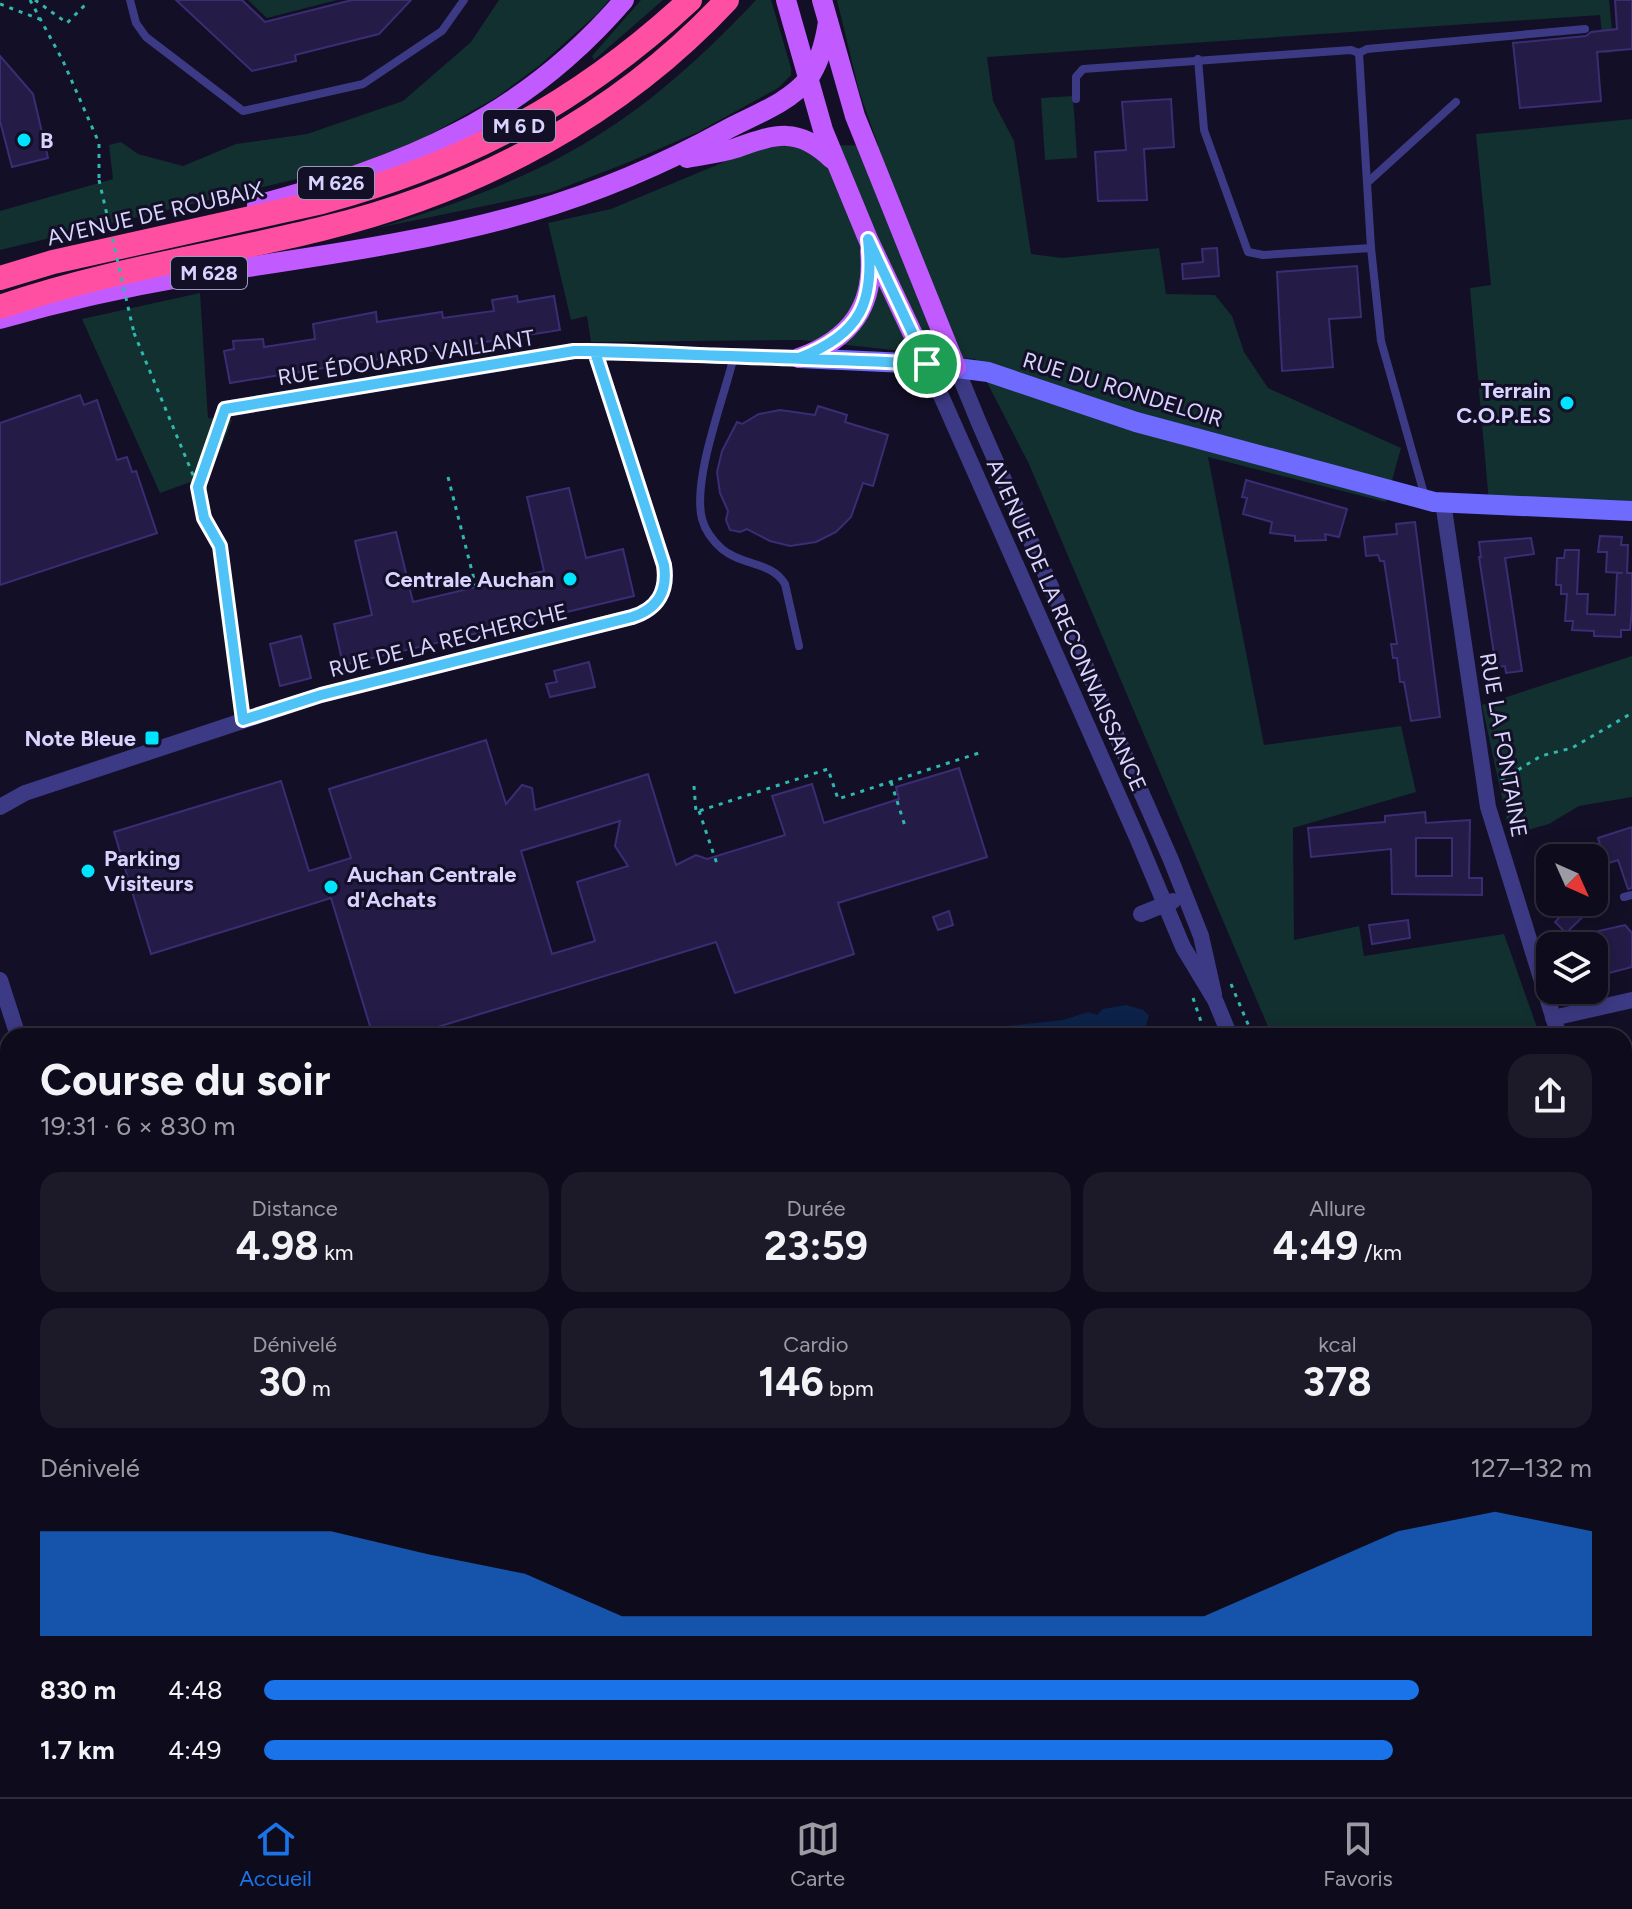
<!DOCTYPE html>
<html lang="fr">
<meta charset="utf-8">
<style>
:root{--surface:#0e0b1c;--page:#1c1929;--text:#f1f3f6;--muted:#9b9ba3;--line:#2e2b3b;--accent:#1a73e8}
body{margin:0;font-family:Figtree,sans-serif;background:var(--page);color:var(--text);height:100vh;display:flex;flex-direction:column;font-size:30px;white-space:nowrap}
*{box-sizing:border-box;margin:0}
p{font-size:26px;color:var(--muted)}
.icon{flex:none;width:44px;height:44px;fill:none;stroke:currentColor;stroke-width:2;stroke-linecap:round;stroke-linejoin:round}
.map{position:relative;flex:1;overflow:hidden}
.panel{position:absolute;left:0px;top:1028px;width:1632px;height:770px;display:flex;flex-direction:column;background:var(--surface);border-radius:24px 24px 0 0;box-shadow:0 4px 20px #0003,0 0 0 2px var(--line)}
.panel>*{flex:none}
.needle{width:52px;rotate:135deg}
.buttons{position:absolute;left:1536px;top:844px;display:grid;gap:16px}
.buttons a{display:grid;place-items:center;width:72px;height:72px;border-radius:16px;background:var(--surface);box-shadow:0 4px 20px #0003,0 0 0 2px var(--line);font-size:40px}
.pin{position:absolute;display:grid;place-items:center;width:68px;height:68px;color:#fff;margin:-34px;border:4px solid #fff;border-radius:50%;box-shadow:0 2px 8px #0007}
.round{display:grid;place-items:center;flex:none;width:84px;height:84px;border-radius:24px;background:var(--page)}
.summary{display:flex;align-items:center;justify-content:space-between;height:136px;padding:0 40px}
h1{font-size:44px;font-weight:700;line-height:60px}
.metrics{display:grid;grid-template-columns:repeat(3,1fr);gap:12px;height:136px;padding:8px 40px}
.metrics div{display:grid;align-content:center;border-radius:20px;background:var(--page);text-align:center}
.metrics b{font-size:40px;font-weight:700}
.metrics small{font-size:22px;font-weight:400}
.metrics p{font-size:22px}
.chart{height:224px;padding:16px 40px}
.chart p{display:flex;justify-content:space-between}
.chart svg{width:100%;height:144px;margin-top:8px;fill:var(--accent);opacity:.7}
ul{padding:0 40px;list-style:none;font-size:26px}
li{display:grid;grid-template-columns:128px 96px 1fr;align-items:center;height:60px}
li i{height:20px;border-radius:10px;background:var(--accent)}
.tabs{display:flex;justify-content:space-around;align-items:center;height:112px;border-top:2px solid var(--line);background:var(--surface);font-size:22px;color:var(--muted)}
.tabs a{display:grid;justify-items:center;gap:4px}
.tabs .active{color:var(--accent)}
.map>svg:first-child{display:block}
.green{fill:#12302f}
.water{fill:#0c2248}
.building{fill:#241b47;stroke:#3b2d73;stroke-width:2;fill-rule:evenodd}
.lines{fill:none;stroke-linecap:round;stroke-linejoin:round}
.path{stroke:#2fb8b0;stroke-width:3;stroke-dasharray:4 6;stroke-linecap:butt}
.lane{stroke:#3d3a85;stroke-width:8}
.street{stroke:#3d3a85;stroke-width:16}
.secondary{stroke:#6f6bff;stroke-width:20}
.primary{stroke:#c25bff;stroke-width:20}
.highway{stroke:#ff4fa3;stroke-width:24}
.path-bridge{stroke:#2fb8b0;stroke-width:3;stroke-dasharray:4 6;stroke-linecap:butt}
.route-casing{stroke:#fff;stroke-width:16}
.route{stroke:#4fc3f7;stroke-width:10}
.poi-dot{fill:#00e5ff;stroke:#130f26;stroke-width:3}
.labels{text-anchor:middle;stroke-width:6;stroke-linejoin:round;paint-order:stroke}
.shield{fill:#130f26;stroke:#9e99be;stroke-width:2}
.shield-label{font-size:20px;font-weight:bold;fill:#d9d4ff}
.poi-label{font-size:22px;font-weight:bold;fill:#d9d4ff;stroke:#130f26;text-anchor:start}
.street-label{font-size:22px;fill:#d9d4ff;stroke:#130f26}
</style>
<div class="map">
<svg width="1632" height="1797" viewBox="0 0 1632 1797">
<rect width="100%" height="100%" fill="#130f26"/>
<g class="green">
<path d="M248 0H337L267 18Z"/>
<path d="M499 0H609L597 14 540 65 497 97 424 138 359 164 0 250V211L113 179 109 145 121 142 138 154 183 166 236 144 307 134 403 101 471 42Z"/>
<path d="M641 0H663L594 60 592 56Z"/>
<path d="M756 0H771L791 68V75L778 88 698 132 629 162 552 192 377 228C450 207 527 179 592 139 652 103 709 50 756 0Z"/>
<path d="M837 0H1609L1614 52 1604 53 1600 15 987 57 993 101 1014 141 1031 254 1062 258 1159 248 1166 294 1215 295 1232 316 1244 352 1268 388 1401 448 1386 502 1208 457 1264 745 1401 726 1416 792 1293 828 1294 940 1359 926 1364 956 1504 934 1540 1036H1272L1029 464 975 359 801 340 591 342 587 316 571 320 548 223 611 209 741 155 774 146 878 145 859 91Z"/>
<path d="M1073 96 1077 158 1045 160 1041 98Z"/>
<path d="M1632 119V515L1490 514 1470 288 1491 285 1476 134Z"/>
<path d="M200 293 208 418 232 420 210 475 160 493 82 319Z"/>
<path d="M1632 656V797L1579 806 1549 824 1510 835 1482 705Z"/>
<path d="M8 1422V1620L0 1625V1425Z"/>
<path d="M175 1790H330L333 1797H176Z"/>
<path d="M1116 1790H1194L1173 1797H1096Z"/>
<path d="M1303 1790H1482L1484 1797H1306Z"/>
</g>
<g class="water">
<path d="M1126 1005 1143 1010 1149 1015 1145 1029 1149 1036H953L986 1032 997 1027 1063 1020 1088 1012 1097 1015 1103 1009Z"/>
<path d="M8 1361V1413L0 1416V1363Z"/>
</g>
<g class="building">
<path d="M176 0H242L265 22 352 0H411L379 34 295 55 296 61 252 71Z"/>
<path d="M1615 0H1632V49L1597 52 1601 101 1520 108 1513 43 1586 36 1591 32 1617 29Z"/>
<path d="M0 56 33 94 48 158 12 167 0 121Z"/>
<path d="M1171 99 1174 147 1144 149 1147 200 1098 201 1095 152 1126 150 1122 102Z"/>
<path d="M1217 248 1219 276 1183 279 1182 264 1203 262 1202 249Z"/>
<path d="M1357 266 1361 317 1329 319 1333 367 1282 371 1277 272Z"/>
<path d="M517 296 518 302 554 296 560 330 230 383 224 351 234 349 233 341 263 339 264 347 290 343 315 339 313 324 376 312 377 322 442 312 443 318 494 311 492 300Z"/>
<path d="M80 395 84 405 97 400 117 460 127 457 132 472 136 471 157 533 0 585V423Z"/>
<path d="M818 406 847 415 845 422 888 435 873 486 863 483 851 517 836 532 816 542 790 546 770 541 747 529 740 532 730 530 726 520 728 511 720 493 717 472 722 451 737 422 742 424 759 414 780 410 815 415Z"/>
<path d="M1246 480 1347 509 1339 537 1325 534 1326 540 1295 541V536L1270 533 1272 522 1243 514 1247 498 1242 497Z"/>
<path d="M569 488 586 558 623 549 634 596 343 665 334 624 372 615 355 541 396 532 413 602 544 571 527 497Z"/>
<path d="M1415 522 1440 717 1411 721 1404 682H1400L1397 658H1393L1391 644H1397L1384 561H1380L1378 555 1366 556 1364 537 1397 534 1396 524Z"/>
<path d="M1600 536 1622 537 1621 545H1628L1627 573H1632V608L1630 630H1621V637L1594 636V631L1572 630 1573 621H1565L1567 594H1561V585H1556L1557 558H1564L1565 550H1579L1577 594H1588L1587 614 1615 615 1617 573H1623L1606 572 1607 552H1598Z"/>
<path d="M1531 538 1534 554 1505 558 1522 671 1506 673 1505 666 1496 667 1479 557H1481L1479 542Z"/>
<path d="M301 636 311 678 280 686 270 644Z"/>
<path d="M589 662 595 687 550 697 546 684 557 682 554 671Z"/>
<path d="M486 740 506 804 522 785 532 788 535 810 648 774 676 865 696 855 707 859 785 835 772 796 812 784 824 823 899 799 896 787 959 768 987 857 838 903 854 954 735 993 716 942 408 1036H373L331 898 151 954 114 832 281 781 309 871 351 858 329 789ZM620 821 615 846 628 866 577 882 595 941 552 954 521 851Z"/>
<path d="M1425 812 1426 823 1470 820 1469 878H1482V895L1392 894 1391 849 1311 857 1308 828 1385 822V816ZM1416 838H1452V876H1416Z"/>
<path d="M1632 827V888L1628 889 1618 860 1606 864 1598 838Z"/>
<path d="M1555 902H1598L1566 933 1555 922 1565 912Z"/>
<path d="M949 911 953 925 938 930 933 917Z"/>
<path d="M1408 920 1410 938 1372 944 1369 925Z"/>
<path d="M1625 925 1632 933V967L1594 977V944L1590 933Z"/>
</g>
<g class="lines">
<g class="path">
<path d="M30 0 63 61 99 143V180"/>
<path d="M35 0 67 23 87 3"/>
<path d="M0 4 42 20"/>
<path d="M134 333 198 487 204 518 220 546 241 703"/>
<path d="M448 477 476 587"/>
<path d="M199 485 220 424"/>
<path d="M217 537 206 502 205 483 226 426"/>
<path d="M1501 780 1541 756 1572 748 1632 713"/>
<path d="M891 782 905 826"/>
<path d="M694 786 696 812 828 769 838 799 982 752"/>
<path d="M699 811 717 864"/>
<path d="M1231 984 1253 1036"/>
<path d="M1193 998 1206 1036"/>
</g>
<g class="lane">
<path d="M130 0 136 23 146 37 243 111 363 84 442 31 464 0"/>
<path d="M1198 59 1204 130 1248 252 1263 255 1371 248"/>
<path d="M1076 99V77L1083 69 1351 50 1359 53"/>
<path d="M1368 182 1456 102"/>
<path d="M734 356C724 398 692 479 702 519 705 530 713 541 722 549 742 566 771 561 785 584L799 646"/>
<path d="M1425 497 1381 341 1371 248 1359 53 1367 49 1585 29"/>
<path d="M1624 897 1632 895"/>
</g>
<g class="street">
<path d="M927 364 1138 840 1183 947 1215 1000 1230 1036"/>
<path d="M956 367 979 423 1171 860 1201 936 1214 994"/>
<path d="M225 409 574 351 799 358"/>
<path d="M1443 502 1488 807 1559 1036"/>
<path d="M0 807 25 793 321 695 632 617C658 609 668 591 664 565L595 352"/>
<path d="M1141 914 1173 901"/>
<path d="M0 980 18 1036"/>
<path d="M1553 1018 1632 1000"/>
<path d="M1624 1185 1632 1201"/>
<path d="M0 1292 8 1290"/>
<path d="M1624 1524 1632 1522"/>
<path d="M1511 1790 1514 1797"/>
<path d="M1536 1790 1538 1797"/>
</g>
<path class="secondary" d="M799 358 927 364 988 372 1136 422 1434 502 1632 511"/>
<g class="primary">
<path d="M786 0 823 130 868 239 927 364"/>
<path d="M822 0 855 116 956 367"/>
<path d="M687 158C703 155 720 153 736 148 776 134 798 126 832 159"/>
<path d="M257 205C405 165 521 120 624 0"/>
<path d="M0 319C63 301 126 287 190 276 303 258 419 244 530 212 598 192 664 164 726 130 752 116 789 103 808 79 820 62 825 42 828 22"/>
<path d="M799 358C851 339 875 306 870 251"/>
</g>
<g class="highway">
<path d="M0 278 53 262 322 202C467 163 580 102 690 0"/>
<path d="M0 307C106 270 217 255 325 228 477 191 620 115 727 0"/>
</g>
<path class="path-bridge" d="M99 180 134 333"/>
</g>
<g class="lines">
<defs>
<path id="route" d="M927 364C859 360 791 359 723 356 673 354 623 350 574 351L225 409 198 487 204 518 220 546 243 720 321 695 632 617C658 609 668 591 664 565L595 352 799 358C861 334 875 302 868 239L927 364"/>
</defs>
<use href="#route" class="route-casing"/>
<use href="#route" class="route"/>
</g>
<g class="poi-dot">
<circle cx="24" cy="140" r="8"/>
<circle cx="1567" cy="403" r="8"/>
<circle cx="570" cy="579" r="8"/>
<rect x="144" y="730" width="16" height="16" rx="4"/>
<circle cx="88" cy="871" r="8"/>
<circle cx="331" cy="887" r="8"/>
</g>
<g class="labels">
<g class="shield">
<rect x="483" y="110" width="72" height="32" rx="6"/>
<rect x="298" y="167" width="76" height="32" rx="6"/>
<rect x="171" y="257" width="76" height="32" rx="6"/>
</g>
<g class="shield-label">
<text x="519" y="133">M 6 D</text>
<text x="336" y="190">M 626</text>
<text x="209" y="280">M 628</text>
</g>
<g class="poi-label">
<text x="40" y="148">B</text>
<text x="1551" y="398" text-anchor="end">Terrain<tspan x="1551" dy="25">C.O.P.E.S</tspan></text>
<text x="554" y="587" text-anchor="end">Centrale Auchan</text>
<text x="136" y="746" text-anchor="end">Note Bleue</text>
<text x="104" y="866">Parking<tspan x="104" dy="25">Visiteurs</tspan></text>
<text x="347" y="882">Auchan Centrale<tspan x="347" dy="25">d'Achats</tspan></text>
</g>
<g class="street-label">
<text transform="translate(155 213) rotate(-13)" y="8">AVENUE DE ROUBAIX</text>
<text transform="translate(406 357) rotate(-9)" y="8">RUE ÉDOUARD VAILLANT</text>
<text transform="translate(1123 389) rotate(17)" y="8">RUE DU RONDELOIR</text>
<text transform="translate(1067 625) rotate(66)" y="8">AVENUE DE LA RECONNAISSANCE</text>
<text transform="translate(448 640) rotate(-14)" y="8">RUE DE LA RECHERCHE</text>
<text transform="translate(1504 745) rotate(80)" y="8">RUE LA FONTAINE</text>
</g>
</g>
</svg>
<div class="buttons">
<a><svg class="needle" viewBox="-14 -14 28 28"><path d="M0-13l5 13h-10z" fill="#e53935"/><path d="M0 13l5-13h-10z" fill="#9b9ba3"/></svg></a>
<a><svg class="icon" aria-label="layers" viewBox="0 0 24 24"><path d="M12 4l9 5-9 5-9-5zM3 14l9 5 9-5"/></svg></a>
</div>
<div class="pin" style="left:927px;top:364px;background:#1e9e55"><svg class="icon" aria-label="arrive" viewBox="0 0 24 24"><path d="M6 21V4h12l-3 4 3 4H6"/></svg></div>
<section class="panel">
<div class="summary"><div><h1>Course du soir</h1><p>19:31 · 6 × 830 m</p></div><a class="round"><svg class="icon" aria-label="share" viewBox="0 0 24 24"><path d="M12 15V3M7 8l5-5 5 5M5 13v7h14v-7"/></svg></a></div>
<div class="metrics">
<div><p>Distance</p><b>4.98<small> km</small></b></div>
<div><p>Durée</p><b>23:59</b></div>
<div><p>Allure</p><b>4:49<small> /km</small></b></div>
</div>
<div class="metrics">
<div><p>Dénivelé</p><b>30<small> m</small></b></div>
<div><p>Cardio</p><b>146<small> bpm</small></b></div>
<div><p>kcal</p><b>378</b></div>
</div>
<div class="chart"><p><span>Dénivelé</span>127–132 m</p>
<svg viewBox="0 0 160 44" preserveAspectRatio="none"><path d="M0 44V12L10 12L20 12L30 12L40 19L50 25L60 38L70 38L80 38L90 38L100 38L110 38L120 38L130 25L140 12L150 6L160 12V44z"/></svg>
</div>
<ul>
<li><b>830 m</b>4:48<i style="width:87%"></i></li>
<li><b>1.7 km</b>4:49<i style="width:85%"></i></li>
</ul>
</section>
</div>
<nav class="tabs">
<a class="active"><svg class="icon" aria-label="home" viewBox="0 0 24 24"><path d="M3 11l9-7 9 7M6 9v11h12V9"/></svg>Accueil</a>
<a><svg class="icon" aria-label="map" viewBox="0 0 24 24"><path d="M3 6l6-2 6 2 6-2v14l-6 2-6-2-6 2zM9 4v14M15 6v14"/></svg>Carte</a>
<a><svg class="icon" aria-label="saved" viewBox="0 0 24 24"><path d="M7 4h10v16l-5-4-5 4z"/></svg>Favoris</a>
</nav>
